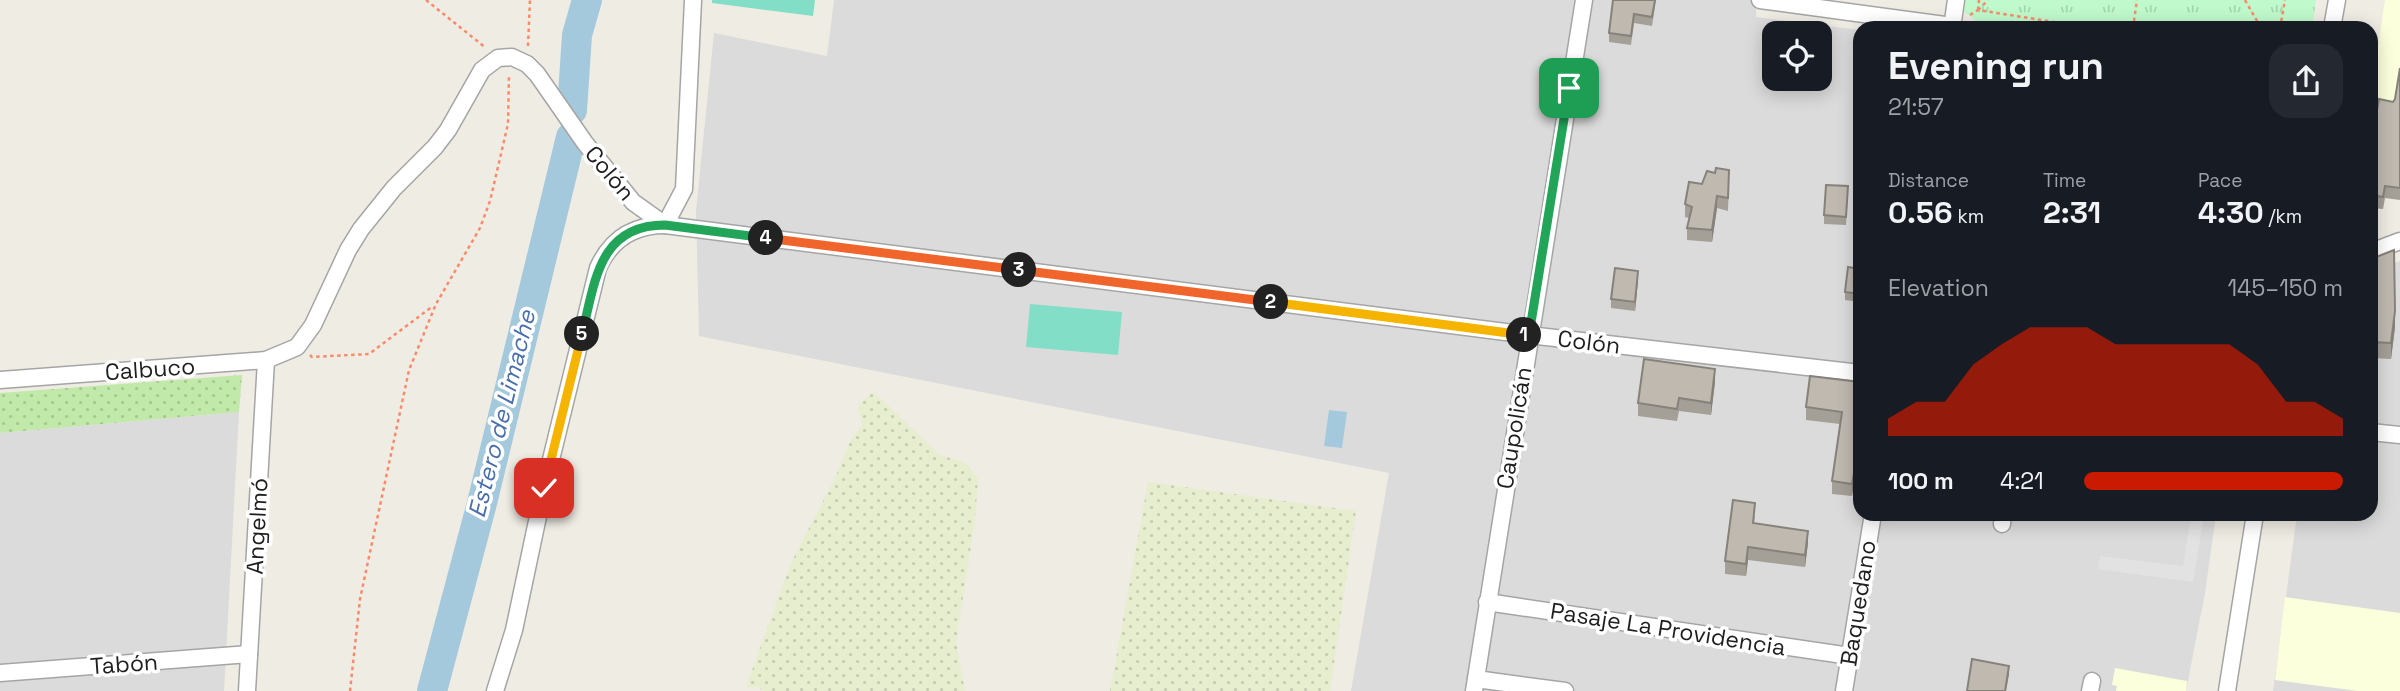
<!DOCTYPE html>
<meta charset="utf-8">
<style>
:root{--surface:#171b24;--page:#242831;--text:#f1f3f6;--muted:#9ea1a6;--accent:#ca1a01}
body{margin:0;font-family:"Space Grotesk",sans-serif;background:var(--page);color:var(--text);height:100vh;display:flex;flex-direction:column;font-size:26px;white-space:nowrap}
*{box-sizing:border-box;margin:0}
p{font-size:23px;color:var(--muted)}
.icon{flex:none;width:38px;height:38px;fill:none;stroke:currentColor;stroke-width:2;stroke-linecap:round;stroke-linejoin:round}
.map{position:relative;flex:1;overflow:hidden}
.panel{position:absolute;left:1853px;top:21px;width:525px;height:500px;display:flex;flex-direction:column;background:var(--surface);border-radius:21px;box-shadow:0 4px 18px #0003}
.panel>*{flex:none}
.controls{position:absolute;left:1762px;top:21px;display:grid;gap:14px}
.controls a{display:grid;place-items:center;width:70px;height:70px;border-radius:14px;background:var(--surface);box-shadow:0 4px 18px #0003;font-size:35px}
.pin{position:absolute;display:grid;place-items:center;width:60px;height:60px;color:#fff;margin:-30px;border-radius:14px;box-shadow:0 4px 10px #0006}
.km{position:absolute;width:35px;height:35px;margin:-18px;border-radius:50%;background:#222;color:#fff;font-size:19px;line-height:35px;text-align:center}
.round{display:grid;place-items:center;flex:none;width:74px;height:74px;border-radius:21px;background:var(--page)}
.head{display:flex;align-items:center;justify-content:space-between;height:119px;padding:0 35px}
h1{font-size:38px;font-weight:600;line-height:52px}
.metrics{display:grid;grid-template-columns:repeat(3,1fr);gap:10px;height:119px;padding:7px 35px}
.metrics div{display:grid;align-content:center}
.metrics b{font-size:30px;font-weight:600}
.metrics small{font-size:19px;font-weight:400}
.metrics p{font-size:19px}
.chart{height:196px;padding:14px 35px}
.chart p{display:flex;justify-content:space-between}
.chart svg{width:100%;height:126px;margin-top:7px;fill:var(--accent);opacity:.7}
ul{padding:0 35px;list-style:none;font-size:23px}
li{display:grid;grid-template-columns:112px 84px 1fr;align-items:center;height:52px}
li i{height:18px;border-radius:9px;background:var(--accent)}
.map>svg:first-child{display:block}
.residential{fill:#dcdbdb;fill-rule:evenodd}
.education{fill:#fbffdc}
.farmland{fill:url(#farmland-dots)}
.grass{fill:url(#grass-dots)}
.park{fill:url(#park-tufts)}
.pitch{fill:#82dec6}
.parking{fill:#e2e2e2}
.water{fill:#a4c9dc}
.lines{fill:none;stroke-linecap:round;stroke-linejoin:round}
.river{stroke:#a4c9dc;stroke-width:30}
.minor-casing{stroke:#a5a5a5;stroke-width:19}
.path{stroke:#f98b6a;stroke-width:2.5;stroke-dasharray:3.5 3.5;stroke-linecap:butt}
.minor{stroke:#fff;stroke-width:16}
.wall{fill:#a49f97}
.shaded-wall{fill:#86827b}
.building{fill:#bfb9b0;stroke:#86827b;stroke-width:2}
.split-1-casing{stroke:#fff;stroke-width:14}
.split-2-casing{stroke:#fff;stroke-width:14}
.split-3-casing{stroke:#fff;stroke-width:14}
.split-4-casing{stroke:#fff;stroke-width:14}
.split-5-casing{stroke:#fff;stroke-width:14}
.split-6-casing{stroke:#fff;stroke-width:14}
.split-1{stroke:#22a559;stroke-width:9}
.split-2{stroke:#f5b400;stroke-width:9}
.split-3{stroke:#f0652b;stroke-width:9}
.split-4{stroke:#f0652b;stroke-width:9}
.split-5{stroke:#22a559;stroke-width:9}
.split-6{stroke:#f5b400;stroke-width:9}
.labels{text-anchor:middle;stroke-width:7;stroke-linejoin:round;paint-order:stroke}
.street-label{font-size:23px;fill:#1e1e1e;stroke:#fff}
.water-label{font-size:24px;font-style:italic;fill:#4a6fad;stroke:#fff}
</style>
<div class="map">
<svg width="2400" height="691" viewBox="0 0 2400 691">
<defs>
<pattern id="farmland-dots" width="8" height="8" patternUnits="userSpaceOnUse" patternTransform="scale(1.75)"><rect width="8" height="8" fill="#e7eecf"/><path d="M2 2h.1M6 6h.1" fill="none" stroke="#c6ccb1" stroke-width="1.8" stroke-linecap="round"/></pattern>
<pattern id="grass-dots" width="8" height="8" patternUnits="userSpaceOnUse" patternTransform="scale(1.75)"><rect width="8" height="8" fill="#c1e9a9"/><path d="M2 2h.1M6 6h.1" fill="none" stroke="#a5c791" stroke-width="1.8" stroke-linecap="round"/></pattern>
<pattern id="park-tufts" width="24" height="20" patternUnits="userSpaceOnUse" patternTransform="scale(1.75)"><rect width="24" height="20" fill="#c0f9cc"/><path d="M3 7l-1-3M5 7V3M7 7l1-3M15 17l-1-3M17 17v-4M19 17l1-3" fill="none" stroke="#a5d5af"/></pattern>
</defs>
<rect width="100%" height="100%" fill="#efece4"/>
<g class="residential">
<path d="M834 0H1757L1756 17 1860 30V514L2216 515 2205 593 2186 691H1351L1389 473 699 336 696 211 714 33 827 56ZM1774 33H1820V79H1774Z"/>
<path d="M2400 261V691H2273L2297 515 2371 514V272Z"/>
<path d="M239 412 224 691H0V433Z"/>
</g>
<g class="education">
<path d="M2385 0H2400V133L2371 124V94Z"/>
<path d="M2285 597 2400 613V691H2358L2275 680Z"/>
<path d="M2115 668 2187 681 2186 691H2116L2117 686 2112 685Z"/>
</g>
<g class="farmland">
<path d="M874 392 940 455 966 463 978 479 975 520 956 642 965 691H762L759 687H746L790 565 834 480 851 439 862 426 858 404Z"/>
<path d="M1148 482 1356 511 1330 691H1110Z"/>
</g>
<path class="grass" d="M242 375 239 412 0 433V393Z"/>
<path class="park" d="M1965 0H2316L2312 28H1986L1963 11Z"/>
<g class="pitch">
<path d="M712 0H815L813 16 712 3Z"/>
<path d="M1030 304 1122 312 1118 355 1026 347Z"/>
</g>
<path class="parking" d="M2191 515H2204L2193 582 2098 569 2100 556 2183 566Z"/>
<path class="water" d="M1329 410 1347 412 1342 448 1324 446Z"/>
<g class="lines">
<g class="river">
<path d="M572 110 577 35 587 0"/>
<path d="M432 691 482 503 571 137"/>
</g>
<defs>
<g id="minor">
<path d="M1760 0 1952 26 1955 28"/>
<path d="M1952 28 1956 0"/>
<path d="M2332 28 2337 0"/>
<path d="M2371 252 2400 241"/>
<path d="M0 380 266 360 297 347 313 325 348 250 361 229 394 188 435 147 448 130 482 70 498 58 512 57 527 64 537 74 585 143 633 202 665 225 1529 335 1860 373"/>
<path d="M2371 432 2400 435"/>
<path d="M2002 524 2003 514"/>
<path d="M1487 602 1850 656"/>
<path d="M0 673 249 654"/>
<path d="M1476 679 1565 691"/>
<path d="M247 691 266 360"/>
<path d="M495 691 514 630 544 488 598 268C611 239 634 225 665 225L684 189 693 0"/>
<path d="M1474 691 1584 0"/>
<path d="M1844 691 1873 514"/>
<path d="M2090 691 2092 681"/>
<path d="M2227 691 2255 514"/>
</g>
</defs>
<use href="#minor" class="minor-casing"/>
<g class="path">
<path d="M426 0 486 48"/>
<path d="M2245 0 2261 28"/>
<path d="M1978 10 1988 0"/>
<path d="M1978 10 1979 0"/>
<path d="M1970 15 1978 10 2092 28"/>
<path d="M2133 28 2137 0"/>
<path d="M2280 28 2285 0"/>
<path d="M528 46 530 0"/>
<path d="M310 355 312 357 369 354 433 306"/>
<path d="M350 691 360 599 409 370 436 304 480 228 490 201 508 124 509 74"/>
</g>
<use href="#minor" class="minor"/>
</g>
<g class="wall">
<path d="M1613 0H1656L1652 26 1634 23 1631 45 1609 42V33Z"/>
<path d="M2400 68V200L2385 198 2383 209 2371 208V142L2395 99Z"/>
<path d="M1860 79V106H1857V97Z"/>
<path d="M1729 182 1728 211 1717 208 1712 242 1687 240V228L1689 218 1685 217V204L1702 184Z"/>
<path d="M1848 195 1846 225 1824 224V215Z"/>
<path d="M2371 259 2395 327 2391 359 2371 358Z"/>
<path d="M1860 269V302L1845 300V292Z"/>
<path d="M1638 279 1635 311 1611 308V299Z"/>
<path d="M1715 382 1711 415 1679 411 1677 421 1638 416V403Z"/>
<path d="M1860 382 1852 496 1832 494V481L1840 424 1806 420V407Z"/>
<path d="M1755 515 1754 523 1808 543 1805 567 1748 560 1746 576 1725 574V561Z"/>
</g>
<g class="shaded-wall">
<path d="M1717 196V208L1712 242V230Z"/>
<path d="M1638 271V279L1635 311V302Z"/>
<path d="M2395 311V327L2391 359V343Z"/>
<path d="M1715 369V382L1711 415V403Z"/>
<path d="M1860 438V450L1852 496V484Z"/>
<path d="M1808 531V543L1805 567V555Z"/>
<path d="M1748 547V560L1746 576V564Z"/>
<path d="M2009 666V674L2006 691H2005Z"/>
</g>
<g class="building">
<path d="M1613 0H1655L1652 17 1634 14 1631 36 1609 33Z"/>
<path d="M2400 68V188L2385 186 2383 197 2371 195V142L2379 99 2393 102 2395 99Z"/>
<path d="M1859 79H1860V98L1857 97Z"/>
<path d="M1716 168 1729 170 1728 198 1717 196 1712 230 1687 228 1692 207 1685 204 1689 182 1702 184 1707 171 1715 173Z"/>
<path d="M1826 185 1848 186 1846 217 1824 215Z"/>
<path d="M2394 250 2395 311 2391 343 2371 342V259Z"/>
<path d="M1848 267 1860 269V294L1845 292Z"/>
<path d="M1615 268 1638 271 1635 302 1611 299Z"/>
<path d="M1644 359 1715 369 1711 403 1679 398 1677 409 1638 403Z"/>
<path d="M1810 376 1860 382V438L1852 484 1832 481 1842 412 1806 407Z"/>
<path d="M1733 500 1755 503 1753 523 1808 531 1805 555 1748 547 1746 564 1725 561Z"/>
<path d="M1972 659 2009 666 2005 691H1967Z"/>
</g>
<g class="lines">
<defs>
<path id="split-1" d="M1524 335H1529L1569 88"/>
<path id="split-2" d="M1271 302 1524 335"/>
<path id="split-3" d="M1019 270 1271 302"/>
<path id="split-4" d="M766 238 1019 270"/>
<path id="split-5" d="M582 334C595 283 598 225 665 225L766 238"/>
<path id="split-6" d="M544 488 582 334"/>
</defs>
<use href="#split-1" class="split-1-casing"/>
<use href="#split-2" class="split-2-casing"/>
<use href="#split-3" class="split-3-casing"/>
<use href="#split-4" class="split-4-casing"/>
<use href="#split-5" class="split-5-casing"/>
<use href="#split-6" class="split-6-casing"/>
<use href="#split-1" class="split-1"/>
<use href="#split-2" class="split-2"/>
<use href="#split-3" class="split-3"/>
<use href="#split-4" class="split-4"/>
<use href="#split-5" class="split-5"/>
<use href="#split-6" class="split-6"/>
</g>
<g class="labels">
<g class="street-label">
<text transform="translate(610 173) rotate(50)" y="8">Colón</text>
<text transform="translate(1589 342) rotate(7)" y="8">Colón</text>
<text transform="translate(150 369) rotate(-4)" y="8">Calbuco</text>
<text transform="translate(1514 428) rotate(-81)" y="8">Caupolicán</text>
<text transform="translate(257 526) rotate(-87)" y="8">Angelmó</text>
<text transform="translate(1858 603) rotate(-81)" y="8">Baquedano</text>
<text transform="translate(1668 629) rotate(9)" y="8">Pasaje La Providencia</text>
<text transform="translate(124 664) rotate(-4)" y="8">Tabón</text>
</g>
<g class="water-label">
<text transform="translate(502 414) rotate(-76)" y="8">Estero de Limache</text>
</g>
</g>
</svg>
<div class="controls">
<a><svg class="icon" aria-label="locate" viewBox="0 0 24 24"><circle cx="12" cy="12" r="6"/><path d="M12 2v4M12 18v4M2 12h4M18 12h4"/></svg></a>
</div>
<div class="pin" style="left:1569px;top:88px;background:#1e9e55"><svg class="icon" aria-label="arrive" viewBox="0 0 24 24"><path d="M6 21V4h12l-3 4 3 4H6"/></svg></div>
<div class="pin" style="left:544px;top:488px;background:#d93025"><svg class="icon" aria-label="check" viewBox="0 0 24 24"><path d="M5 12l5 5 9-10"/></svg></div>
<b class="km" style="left:1524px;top:335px">1</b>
<b class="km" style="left:1271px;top:302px">2</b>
<b class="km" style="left:1019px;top:270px">3</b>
<b class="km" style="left:766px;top:238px">4</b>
<b class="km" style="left:582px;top:334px">5</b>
<section class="panel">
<div class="head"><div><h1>Evening run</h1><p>21:57</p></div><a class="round"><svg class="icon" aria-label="share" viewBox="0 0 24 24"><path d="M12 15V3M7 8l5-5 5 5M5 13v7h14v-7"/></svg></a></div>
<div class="metrics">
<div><p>Distance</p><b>0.56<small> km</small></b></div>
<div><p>Time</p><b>2:31</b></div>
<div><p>Pace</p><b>4:30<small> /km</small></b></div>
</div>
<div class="chart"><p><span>Elevation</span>145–150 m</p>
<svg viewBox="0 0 160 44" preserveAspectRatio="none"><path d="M0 44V38L10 32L20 32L30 19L40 12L50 6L60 6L70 6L80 12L90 12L100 12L110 12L120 12L130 19L140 32L150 32L160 38V44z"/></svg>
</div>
<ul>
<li><b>100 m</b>4:21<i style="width:100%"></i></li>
</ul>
</section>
</div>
